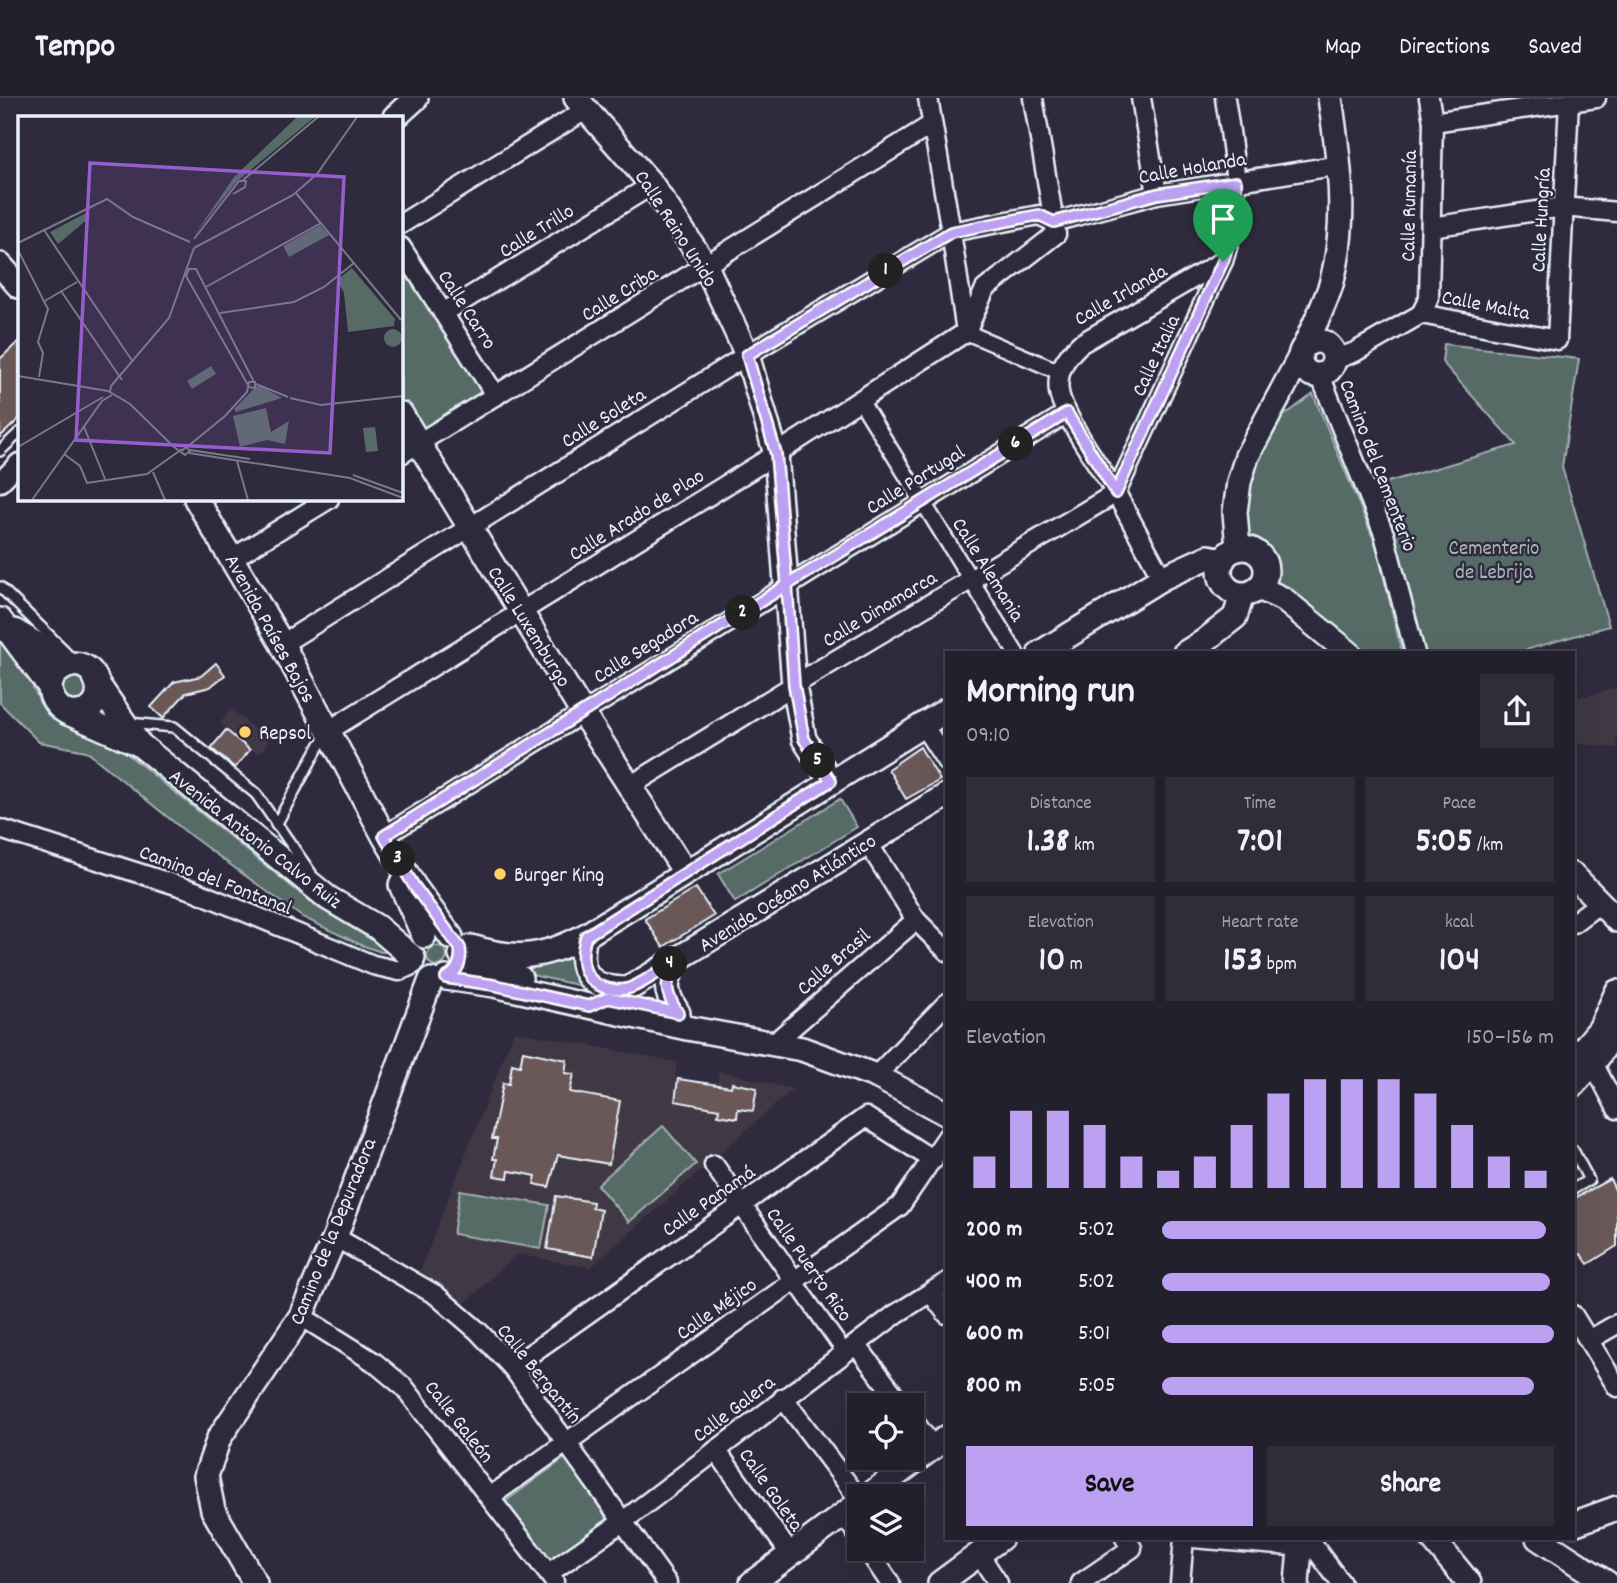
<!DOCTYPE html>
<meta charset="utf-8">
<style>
:root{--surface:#23202e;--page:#2f2d3a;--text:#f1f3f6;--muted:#a3a3aa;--line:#403e4a;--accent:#bca0f2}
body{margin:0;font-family:Dekko,sans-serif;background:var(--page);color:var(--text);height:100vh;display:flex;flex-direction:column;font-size:26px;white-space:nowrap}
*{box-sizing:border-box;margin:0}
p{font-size:23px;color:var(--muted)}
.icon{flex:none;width:38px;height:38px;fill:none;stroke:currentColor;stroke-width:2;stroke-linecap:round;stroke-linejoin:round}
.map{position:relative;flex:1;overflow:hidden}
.details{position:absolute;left:945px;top:553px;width:630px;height:889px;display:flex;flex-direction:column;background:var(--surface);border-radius:0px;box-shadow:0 7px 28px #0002,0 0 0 2px var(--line)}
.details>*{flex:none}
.controls{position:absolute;left:847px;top:1295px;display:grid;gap:14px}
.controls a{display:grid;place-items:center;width:77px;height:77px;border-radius:0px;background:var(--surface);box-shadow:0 7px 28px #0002,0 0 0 2px var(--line);font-size:35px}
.pin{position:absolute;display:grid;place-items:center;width:60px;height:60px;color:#fff;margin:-72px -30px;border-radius:50% 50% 50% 0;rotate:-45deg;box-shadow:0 0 7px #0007}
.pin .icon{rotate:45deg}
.km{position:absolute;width:35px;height:35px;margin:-18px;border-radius:50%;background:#222;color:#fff;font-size:19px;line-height:35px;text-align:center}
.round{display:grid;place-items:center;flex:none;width:74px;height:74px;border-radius:0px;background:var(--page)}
.summary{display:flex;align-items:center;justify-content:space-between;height:119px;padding:0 21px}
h1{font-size:38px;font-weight:700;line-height:52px}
.stats{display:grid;grid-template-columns:repeat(3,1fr);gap:10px;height:119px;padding:7px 21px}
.stats div{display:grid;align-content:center;border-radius:0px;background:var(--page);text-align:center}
.stats b{font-size:35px;font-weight:700}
.stats small{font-size:19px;font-weight:400}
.stats p{font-size:19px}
.chart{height:196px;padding:14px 21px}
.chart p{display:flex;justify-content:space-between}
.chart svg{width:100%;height:126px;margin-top:7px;stroke:var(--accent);stroke-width:6}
.button{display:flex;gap:14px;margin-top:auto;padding:14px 21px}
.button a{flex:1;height:80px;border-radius:0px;background:var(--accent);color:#111;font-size:28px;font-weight:700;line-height:80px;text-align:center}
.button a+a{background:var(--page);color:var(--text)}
ul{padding:0 21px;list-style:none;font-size:23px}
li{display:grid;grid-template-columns:112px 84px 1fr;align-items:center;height:52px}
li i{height:18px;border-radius:9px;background:var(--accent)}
header{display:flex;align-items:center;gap:42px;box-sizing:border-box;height:98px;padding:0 35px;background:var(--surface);border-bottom:2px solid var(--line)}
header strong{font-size:33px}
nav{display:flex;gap:38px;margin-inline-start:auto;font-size:24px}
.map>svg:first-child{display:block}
.built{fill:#413845}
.green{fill:#576b66;stroke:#a0aeaf;stroke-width:2}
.building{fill:#6a5958;stroke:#e8f1f8;stroke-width:2}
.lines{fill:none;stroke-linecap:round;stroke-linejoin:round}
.service-casing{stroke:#e8f1f8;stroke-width:14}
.pedestrian-casing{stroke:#e8f1f8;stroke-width:19}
.minor-casing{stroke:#e8f1f8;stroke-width:23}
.tertiary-casing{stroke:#e8f1f8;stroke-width:28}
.service{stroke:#2f2a3d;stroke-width:9}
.pedestrian{stroke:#2f2a3d;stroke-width:14}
.minor{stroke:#2f2a3d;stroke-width:18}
.tertiary{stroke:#2f2a3d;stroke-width:23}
.route-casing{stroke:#fff;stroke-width:14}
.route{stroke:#bca0f2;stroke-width:9}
.poi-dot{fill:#ffd166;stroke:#2f2a3d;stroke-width:2.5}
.labels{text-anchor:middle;stroke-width:5;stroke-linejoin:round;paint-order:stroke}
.street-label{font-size:21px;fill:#e8f1f8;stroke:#2f2a3d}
.park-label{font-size:21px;fill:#a7b5b6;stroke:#2f2a3d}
.poi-label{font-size:21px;fill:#e8f1f8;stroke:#2f2a3d;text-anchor:start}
.inset-road{fill:none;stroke:#797a88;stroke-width:2}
.view{fill:#965dcd;fill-opacity:0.15;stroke:#965dcd;stroke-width:3.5}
.inset-edge{fill:none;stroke:#e8f1f8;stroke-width:3.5}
</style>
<header>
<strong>Tempo</strong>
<nav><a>Map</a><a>Directions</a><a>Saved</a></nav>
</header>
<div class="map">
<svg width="1617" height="1485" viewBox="0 0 1617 1485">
<rect width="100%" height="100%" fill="#2f2a3d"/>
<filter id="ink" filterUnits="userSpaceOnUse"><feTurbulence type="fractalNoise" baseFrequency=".0143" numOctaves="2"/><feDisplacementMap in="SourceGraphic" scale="14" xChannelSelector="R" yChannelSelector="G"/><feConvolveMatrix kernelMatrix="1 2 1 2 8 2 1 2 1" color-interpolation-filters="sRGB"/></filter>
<g filter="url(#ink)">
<g class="built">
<path d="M1617 590V650L1573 645V601Z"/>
<path d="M231 611 269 643 258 656 220 625Z"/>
<path d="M514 933 677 964 675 980 717 987 719 973 793 991 590 1170 517 1156 463 1207 419 1175Z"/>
</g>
<g class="green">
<path d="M401 159 487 296 421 336 401 304Z"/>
<path d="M1444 246 1579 261 1562 369 1609 528 1515 555H1425L1392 428 1374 388 1516 347 1442 264Z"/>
<path d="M1313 296 1376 447 1402 555H1366L1275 482 1267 454 1243 437 1251 370 1281 320Z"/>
<path d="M0 543 23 567 40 605 61 625 104 637 317 809 392 854H381L361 847 302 819 191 738 86 653 39 644 0 605Z"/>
<circle cx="74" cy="591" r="14"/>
<path d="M840 701 857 729 735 804 718 776Z"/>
<circle cx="437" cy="858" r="10"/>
<path d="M574 852 586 889 518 874 510 866Z"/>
<path d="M663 1028 696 1066 629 1124 597 1087Z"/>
<path d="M460 1092 549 1107 541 1151 453 1136Z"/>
<path d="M565 1360 609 1423 551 1465 506 1403Z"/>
</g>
<g class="building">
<path d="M19 243V321L0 339V261Z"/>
<path d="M216 565 225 577 210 589 186 595 163 620 151 609 174 584 201 578Z"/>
<path d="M226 632 250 652 235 670 211 650Z"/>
<path d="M920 649 940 682 906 701 888 671Z"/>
<path d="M696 790 714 818 663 849 645 821Z"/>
<path d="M523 953 567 962 565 975 574 976 570 994 620 1003 609 1066 558 1057 549 1089 534 1086 536 1078 522 1075 509 1073 508 1080 494 1078 497 1061H493L497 1041H492L503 985 509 986 512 966 520 968Z"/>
<path d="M678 981 731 989 732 985 757 990 753 1013 738 1011 737 1020 718 1017 719 1011 675 1003Z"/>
<path d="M1610 1081 1617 1096V1148L1588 1166 1581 1156 1573 1160V1101Z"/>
<path d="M556 1098 593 1104 592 1110 601 1112 593 1159 547 1151Z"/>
</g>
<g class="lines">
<defs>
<g id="service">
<path d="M0 353 19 335"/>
<path d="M0 489 65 553"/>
<path d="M128 625 174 629 256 696 311 775"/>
<path d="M276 727 320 646"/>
<path d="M1573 1052 1589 1082 1573 1091"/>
</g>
<g id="pedestrian">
<path d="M966 234 1060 274"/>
<path d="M860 302 1016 555"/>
<path d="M794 1182 845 1255"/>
</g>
<g id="minor">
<path d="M1033 0 1054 124 1157 96 1340 67"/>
<path d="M1141 0 1157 96"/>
<path d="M1433 24 1596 0"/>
<path d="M1039 117 1054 124 1056 136 985 191 966 234 951 134Z"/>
<path d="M401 126 587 11"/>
<path d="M1431 129 1563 109 1617 114"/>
<path d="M401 149 496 298"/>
<path d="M443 215 652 87"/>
<path d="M1421 216 1429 200 1433 24 1429 0"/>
<path d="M1334 262 1355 254 1421 216 1557 242 1569 4"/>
<path d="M1320 277 1384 436 1415 555"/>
<path d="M401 356 931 27"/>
<path d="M0 384 19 365"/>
<path d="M233 460 329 401"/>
<path d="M1162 480 1116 395 1223 163C1244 103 1234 61 1225 0"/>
<path d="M282 546 747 257 951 134 928 0"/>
<path d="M923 627 947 664"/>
<path d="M328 633 776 356 966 234"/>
<path d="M630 688 794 587 1116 395C1102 372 1063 318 1059 294 1056 273 1066 259 1080 246L1223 163"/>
<path d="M0 731 195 793 373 867 399 873 414 866"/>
<path d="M384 738 1067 315"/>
<path d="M868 745 916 822 947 853"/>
<path d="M1573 825 1600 805"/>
<path d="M781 939 916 822"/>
<path d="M1593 965 1617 1011"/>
<path d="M876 978 947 905"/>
<path d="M714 1067 794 1182"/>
<path d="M335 1139 436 1197 478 1233 512 1269 667 1485"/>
<path d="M931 1195 947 1216"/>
<path d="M1573 1217 1617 1289"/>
<path d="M301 1218 374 1264 404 1289 554 1483"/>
<path d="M1589 1242 1617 1226"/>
<path d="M857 1248 902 1307"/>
<path d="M512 1269 866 1019 933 1062"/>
<path d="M783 1300 859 1401"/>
<path d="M912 1321 933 1349"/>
<path d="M716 1352 791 1457"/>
<path d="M491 1398 900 1108 947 1039"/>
<path d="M845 1418 859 1439"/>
<path d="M1193 1440 1291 1448"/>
<path d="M1311 1440V1445L1341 1485"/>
<path d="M867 1451 890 1485"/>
<path d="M979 1456 998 1485"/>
<path d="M549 1475 622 1424 896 1216 947 1184"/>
<path d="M1081 1485 1132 1450 1125 1440"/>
<path d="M1180 1485 1184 1440"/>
</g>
<g id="tertiary">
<path d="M576 0 652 87 706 168 747 257 776 356 794 587 804 641 831 683"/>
<path d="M395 19 416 0"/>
<path d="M0 167 19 188"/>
<circle cx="1317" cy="260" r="17"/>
<path d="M1305 248C1314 226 1326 205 1332 183 1348 122 1339 61 1330 0"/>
<path d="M401 316 582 614 685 774"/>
<path d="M196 401 282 546 384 738 414 788 451 839"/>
<circle cx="1243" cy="473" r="23"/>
<path d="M1238 451 1235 414 1239 384 1247 358 1300 259"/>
<path d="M1259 490 1283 501 1349 555"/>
<path d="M0 522 50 589"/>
<path d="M14 533 71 567"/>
<path d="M1040 555 1162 480 1208 459 1223 462"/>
<path d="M1185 555 1203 544 1235 519 1242 497"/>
<path d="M99 588 139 646"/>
<path d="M947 612 585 838C576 876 590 891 628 891L947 697"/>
<path d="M68 615C120 620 97 546 60 572 42 585 51 607 68 615L139 646 328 800 377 829 413 860"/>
<path d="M1573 777 1617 822"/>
<path d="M401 787 424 838"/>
<path d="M471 849C517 863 543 860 585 838"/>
<path d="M461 857 520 880"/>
<path d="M677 862C664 885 664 893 678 915"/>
<path d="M446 880 494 887 687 930 802 951 876 978 947 1016"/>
<path d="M1573 963 1600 931 1617 894"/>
<path d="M1573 987 1596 962 1616 931"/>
<path d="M868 1398 947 1339"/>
<path d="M1573 1426 1617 1410"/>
<path d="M1432 1440 1469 1485"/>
<path d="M1538 1440 1607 1485"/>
<path d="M255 1485 213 1412 206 1378 219 1340 301 1218 335 1139 431 882"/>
<path d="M752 1485 859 1405"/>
<path d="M940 1485 1001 1440"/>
<path d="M1297 1485 1301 1440"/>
</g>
</defs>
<use href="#service" class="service-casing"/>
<use href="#pedestrian" class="pedestrian-casing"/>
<use href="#minor" class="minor-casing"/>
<use href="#tertiary" class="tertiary-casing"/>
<use href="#service" class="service"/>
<use href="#pedestrian" class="pedestrian"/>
<use href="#minor" class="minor"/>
<use href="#tertiary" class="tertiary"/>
</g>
</g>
<g class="lines" filter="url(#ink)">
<defs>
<path id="route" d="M1223 163C1232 137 1237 112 1236 84L1157 96 1054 124 1039 117 951 134 747 257 776 356 787 487 384 738 414 788 460 850C462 864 458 874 446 880L494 887 589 908 608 900 678 915C664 893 664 885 677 862 662 871 646 884 630 890 622 893 610 892 603 889 580 880 580 858 586 838L831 683 804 641 794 587 787 487 1067 315 1116 395 1223 163"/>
</defs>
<use href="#route" class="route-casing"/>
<use href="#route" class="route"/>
</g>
<g class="poi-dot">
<circle cx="245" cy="634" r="7"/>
<circle cx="500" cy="776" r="7"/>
</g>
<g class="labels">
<g class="street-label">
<text transform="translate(1192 69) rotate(-10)" y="7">Calle Holanda</text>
<text transform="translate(1408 108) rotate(-89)" y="7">Calle Rumanía</text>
<text transform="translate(1540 122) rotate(-87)" y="7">Calle Hungría</text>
<text transform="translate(677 130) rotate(57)" y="7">Calle Reino Unido</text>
<text transform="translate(536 132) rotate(-32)" y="7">Calle Trillo</text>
<text transform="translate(619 195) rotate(-32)" y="7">Calle Criba</text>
<text transform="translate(1120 196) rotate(-30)" y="7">Calle Irlanda</text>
<text transform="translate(1486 206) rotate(11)" y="7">Calle Malta</text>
<text transform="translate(468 211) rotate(57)" y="7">Calle Carro</text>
<text transform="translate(1155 257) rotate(-65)" y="7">Calle Italia</text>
<text transform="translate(603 319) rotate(-32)" y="7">Calle Soleta</text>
<text transform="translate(1379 367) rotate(69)" y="7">Camino del Cementerio</text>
<text transform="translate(915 381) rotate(-32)" y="7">Calle Portugal</text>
<text transform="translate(636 416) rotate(-32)" y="7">Calle Arado de Plao</text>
<text transform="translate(989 471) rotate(58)" y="7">Calle Alemania</text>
<text transform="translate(879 510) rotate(-31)" y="7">Calle Dinamarca</text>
<text transform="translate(530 528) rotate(58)" y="7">Calle Luxemburgo</text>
<text transform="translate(271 530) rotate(61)" y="7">Avenida Países Bajos</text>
<text transform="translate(645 548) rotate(-32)" y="7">Calle Segadora</text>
<text transform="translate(256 740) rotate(38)" y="7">Avenida Antonio Calvo Ruiz</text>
<text transform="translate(216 781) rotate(21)" y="7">Camino del Fontanal</text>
<text transform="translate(787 794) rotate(-32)" y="7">Avenida Océano Atlántico</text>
<text transform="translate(833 863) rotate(-41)" y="7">Calle Brasil</text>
<text transform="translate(708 1102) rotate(-35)" y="7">Calle Panamá</text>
<text transform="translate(332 1133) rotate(-68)" y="7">Camino de la Depuradora</text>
<text transform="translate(810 1166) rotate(55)" y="7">Calle Puerto Rico</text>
<text transform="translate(716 1210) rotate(-35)" y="7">Calle Méjico</text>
<text transform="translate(540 1275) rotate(51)" y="7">Calle Bergantín</text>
<text transform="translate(733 1310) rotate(-37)" y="7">Calle Galera</text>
<text transform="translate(460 1323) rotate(52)" y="7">Calle Galeón</text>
<text transform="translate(772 1391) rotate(55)" y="7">Calle Goleta</text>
</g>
<g class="park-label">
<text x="1494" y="456">Cementerio<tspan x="1494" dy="24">de Lebrija</tspan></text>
</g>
<g class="poi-label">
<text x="259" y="641">Repsol</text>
<text x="514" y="783">Burger King</text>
</g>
</g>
<g transform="translate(18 18)">
<rect width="385" height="385" fill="#2f2a3d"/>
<path d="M279 1H297L219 65 177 118 216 61ZM68 97 71 102 40 128 32 116ZM302 109 311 119 271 141 265 130ZM334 152 377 203 376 210 330 216 326 177 319 164ZM366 222a9 9 0 1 1 18 0a9 9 0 1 1-18 0ZM193 250 198 258 174 273 169 265ZM240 269 264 282 218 296 216 293ZM248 292 253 316 271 305 267 328 249 324 222 331 215 300ZM357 311 360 335 348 336 345 312Z" fill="#576b66"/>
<path class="inset-road" d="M225 64 300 1M277 76 383 204M26 114 115 246M176 123 221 65H228L227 71 215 78M0 127 89 83 115 101 172 126M176 132 275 79 299 58 339 1M0 134 30 193 20 226 25 237 21 261M188 171 303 107M43 175 104 264M25 186 59 166M202 197 276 186 306 171 336 147M0 260 90 275 112 288 156 331 167 339 172 335 168 331 164 335M238 268 270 281M230 269 168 160 171 153H178L236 266M92 276 93 270 151 202 176 132M272 282 303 289 385 280M66 311 87 363M0 331 85 281M169 331 207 300 229 276 231 266H237V272L231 271M172 334 232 343M171 337 332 362 385 382M46 338 62 350 69 367 129 358 164 333M219 345 230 384M135 356 147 384M335 359 385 377M14 384 84 285 94 279"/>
<path class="view" d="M72 47 326 61 312 337 58 324Z"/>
<rect width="385" height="385" class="inset-edge"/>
</g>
</svg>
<div class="controls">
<a><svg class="icon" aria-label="locate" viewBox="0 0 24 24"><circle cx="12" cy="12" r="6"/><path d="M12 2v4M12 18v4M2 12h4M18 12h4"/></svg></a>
<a><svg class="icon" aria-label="layers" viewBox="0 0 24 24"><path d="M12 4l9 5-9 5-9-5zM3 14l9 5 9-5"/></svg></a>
</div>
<div class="pin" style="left:1223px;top:163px;background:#1e9e55"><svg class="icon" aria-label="arrive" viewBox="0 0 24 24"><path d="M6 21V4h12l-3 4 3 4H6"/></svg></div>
<b class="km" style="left:886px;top:173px">1</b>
<b class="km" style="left:743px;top:515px">2</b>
<b class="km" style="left:398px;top:761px">3</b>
<b class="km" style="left:670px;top:866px">4</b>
<b class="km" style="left:818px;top:663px">5</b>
<b class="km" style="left:1016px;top:346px">6</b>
<section class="details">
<div class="summary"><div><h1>Morning run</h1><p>09:10</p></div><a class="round"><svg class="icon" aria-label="share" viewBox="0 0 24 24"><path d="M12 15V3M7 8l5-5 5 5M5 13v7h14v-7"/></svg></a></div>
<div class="stats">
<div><p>Distance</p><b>1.38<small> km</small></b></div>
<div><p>Time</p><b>7:01</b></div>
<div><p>Pace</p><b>5:05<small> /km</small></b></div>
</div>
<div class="stats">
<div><p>Elevation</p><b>10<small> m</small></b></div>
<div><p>Heart rate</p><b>153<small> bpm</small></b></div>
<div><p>kcal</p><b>104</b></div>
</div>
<div class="chart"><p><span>Elevation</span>150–156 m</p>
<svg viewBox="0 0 160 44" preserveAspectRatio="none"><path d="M5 44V33M15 44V17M25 44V17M35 44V22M45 44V33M55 44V38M65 44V33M75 44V22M85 44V11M95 44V6M105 44V6M115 44V6M125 44V11M135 44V22M145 44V33M155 44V38"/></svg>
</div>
<ul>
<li><b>200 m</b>5:02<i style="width:98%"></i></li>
<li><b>400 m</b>5:02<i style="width:99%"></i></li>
<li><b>600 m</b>5:01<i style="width:100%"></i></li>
<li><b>800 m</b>5:05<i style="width:95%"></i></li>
</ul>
<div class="button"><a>Save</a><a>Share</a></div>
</section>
</div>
